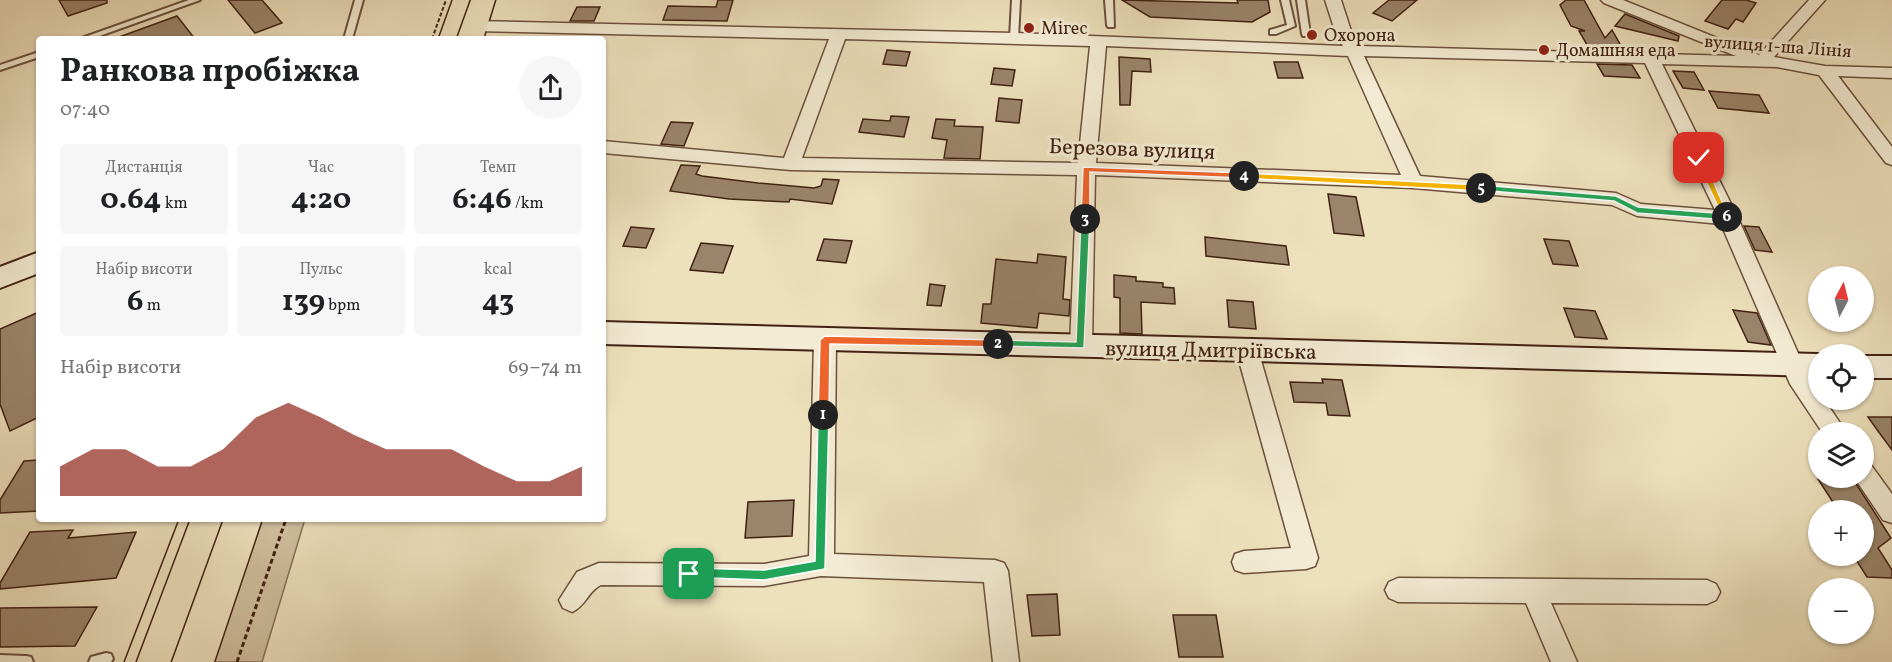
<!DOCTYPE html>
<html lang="uk">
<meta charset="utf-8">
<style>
:root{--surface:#fff;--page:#f6f6f6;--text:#202124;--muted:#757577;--accent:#8f2418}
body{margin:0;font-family:Vollkorn,serif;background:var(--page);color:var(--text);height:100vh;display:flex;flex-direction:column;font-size:22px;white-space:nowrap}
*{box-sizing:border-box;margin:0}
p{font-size:20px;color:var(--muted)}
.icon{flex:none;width:33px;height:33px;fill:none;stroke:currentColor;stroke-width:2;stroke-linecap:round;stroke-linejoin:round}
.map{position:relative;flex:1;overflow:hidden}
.side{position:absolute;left:36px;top:36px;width:570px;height:486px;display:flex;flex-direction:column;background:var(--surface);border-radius:6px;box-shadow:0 2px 4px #0004}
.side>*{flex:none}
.needle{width:39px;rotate:7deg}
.fabs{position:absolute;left:1808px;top:266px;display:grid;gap:12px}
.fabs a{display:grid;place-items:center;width:66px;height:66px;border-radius:50%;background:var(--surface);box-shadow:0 2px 4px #0004;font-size:30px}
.pin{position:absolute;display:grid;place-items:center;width:51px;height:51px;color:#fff;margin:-26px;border-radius:12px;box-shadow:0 3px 9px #0006}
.km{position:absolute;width:30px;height:30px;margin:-15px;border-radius:50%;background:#222;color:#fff;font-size:16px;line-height:30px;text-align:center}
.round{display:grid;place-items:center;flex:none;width:63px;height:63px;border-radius:32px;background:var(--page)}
.overview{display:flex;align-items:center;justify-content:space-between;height:102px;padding:0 24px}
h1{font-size:33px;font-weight:700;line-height:45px}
.metrics{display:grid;grid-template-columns:repeat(3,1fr);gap:9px;height:102px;padding:6px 24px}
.metrics div{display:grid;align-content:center;border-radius:6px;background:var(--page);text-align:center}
.metrics b{font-size:30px;font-weight:700}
.metrics small{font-size:16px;font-weight:400}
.metrics p{font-size:16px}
.chart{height:168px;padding:12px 24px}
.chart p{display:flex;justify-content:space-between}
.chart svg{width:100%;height:108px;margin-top:6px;fill:var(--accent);opacity:.7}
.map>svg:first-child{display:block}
.green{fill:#d0bf9f;stroke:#887059;stroke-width:1.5}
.building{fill:#9a846b;stroke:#412013;stroke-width:1.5}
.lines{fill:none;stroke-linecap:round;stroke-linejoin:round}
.lane-casing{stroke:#6c503d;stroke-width:4}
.street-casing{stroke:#6c503d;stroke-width:3}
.secondary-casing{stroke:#412013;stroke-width:4}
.primary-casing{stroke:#412013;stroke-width:3}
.path-far1{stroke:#412013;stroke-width:2;stroke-dasharray:4 2;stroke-linecap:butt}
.path{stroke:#412013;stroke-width:3;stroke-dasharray:5 3;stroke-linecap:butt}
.lane{fill:#f3ebd3;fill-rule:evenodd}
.street{fill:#f3ebd3;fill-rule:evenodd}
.secondary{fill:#f3ebd3;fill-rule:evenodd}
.primary{fill:#ede0bc;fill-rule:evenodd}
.tram{stroke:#412013;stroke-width:1.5}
.split-1{fill:#22a559;stroke:#fff;stroke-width:1.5}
.split-2{fill:#f0652b;stroke:#fff;stroke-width:1.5}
.split-3{fill:#22a559;stroke:#fff;stroke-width:1.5}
.split-4{fill:#f0652b;stroke:#fff;stroke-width:1.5}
.split-5{fill:#f5b400;stroke:#fff;stroke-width:1.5}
.split-6{fill:#22a559;stroke:#fff;stroke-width:1.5}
.split-7{fill:#f5b400;stroke:#fff;stroke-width:1.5}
.poi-dot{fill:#8f2418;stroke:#f3ebd3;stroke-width:2}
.labels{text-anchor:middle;stroke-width:6;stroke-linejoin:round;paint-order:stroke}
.far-poi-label{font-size:18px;fill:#412013;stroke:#f3ebd3;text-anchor:start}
.far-street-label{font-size:18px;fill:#412013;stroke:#f3ebd3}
.street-label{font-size:22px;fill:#412013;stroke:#f3ebd3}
</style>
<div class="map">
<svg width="1892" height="662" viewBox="0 0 1892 662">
<rect width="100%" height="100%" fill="#ede0bc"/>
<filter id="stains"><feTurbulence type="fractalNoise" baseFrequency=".00333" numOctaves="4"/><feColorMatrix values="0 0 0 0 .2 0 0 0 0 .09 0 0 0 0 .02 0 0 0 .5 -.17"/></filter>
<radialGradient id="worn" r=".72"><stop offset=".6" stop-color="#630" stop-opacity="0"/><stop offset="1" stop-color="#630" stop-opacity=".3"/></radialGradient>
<path class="green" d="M261 519H305L262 662H209Z"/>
<g class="building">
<path d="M59 0H107V3L68 16Z"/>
<path d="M228 0H262L282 23 255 33Z"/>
<path d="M718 0H733L727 21 663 20 668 6 716 7Z"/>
<path d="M1122 0 1238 3 1237 0H1268L1270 12 1252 22 1150 17Z"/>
<path d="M1389 0H1417L1392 21 1373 13Z"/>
<path d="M1566 0H1584L1605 38 1612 30 1624 51 1590 50 1579 31H1585L1571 26 1560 5Z"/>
<path d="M1722 0H1746L1756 3 1743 22 1736 19 1728 29 1705 21Z"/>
<path d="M577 7H600L594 21H570Z"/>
<path d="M1625 14 1679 36 1678 41 1615 26Z"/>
<path d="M177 16 195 39H119V37Z"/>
<path d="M887 50 910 52 906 66 883 64Z"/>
<path d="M1119 57 1150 59 1151 72 1132 71 1130 105H1120Z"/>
<path d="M1274 62H1298L1303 78H1278Z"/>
<path d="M1597 64 1632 65 1640 78 1604 76Z"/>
<path d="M994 68 1015 70 1012 86 991 84Z"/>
<path d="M1673 71 1694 72 1704 90 1683 88Z"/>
<path d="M1709 91 1759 95 1769 113 1718 108Z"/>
<path d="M999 98 1022 100 1019 123 996 121Z"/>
<path d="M891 116 909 117 904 137 859 132 863 119 890 121Z"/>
<path d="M936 119 955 120 954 126 983 127 980 159 944 158 947 140 932 138Z"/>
<path d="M671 122 693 123 684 146 661 144Z"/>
<path d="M681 165 700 166 696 174 702 176 758 183 814 188 821 186 823 179 839 180 832 204 790 199 789 202 729 199 670 191Z"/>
<path d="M1328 194 1356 197 1364 236 1334 233Z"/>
<path d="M1744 226 1759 227 1772 252 1755 250Z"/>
<path d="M631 227 654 229 646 248 623 246Z"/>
<path d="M1205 237 1286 246 1289 265 1206 256Z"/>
<path d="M824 239 852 241 846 263 817 260Z"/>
<path d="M1544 239 1569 241 1578 266 1553 264Z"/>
<path d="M701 243 733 246 723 273 690 270Z"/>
<path d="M1038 254 1066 257 1063 299 1070 300 1069 316 1039 313 1037 328 981 323 983 304H991L996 259 1037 263Z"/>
<path d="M1114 275 1136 277V281L1163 283V287L1174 288 1175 304 1141 302 1142 334 1120 333V298L1114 297Z"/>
<path d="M930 284 945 286 941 306 927 305Z"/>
<path d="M1227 300 1253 302 1256 329 1229 327Z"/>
<path d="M1564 308 1595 311 1607 339 1575 337Z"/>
<path d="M1733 310 1757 313 1771 345 1748 342Z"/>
<path d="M39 312V417L10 431 0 404V329Z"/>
<path d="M1322 379 1342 380 1350 416 1328 415 1326 403 1294 402 1290 382 1323 383Z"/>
<path d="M1868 417H1892V450L1878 431Z"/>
<path d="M39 460V511L0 513V500L24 461Z"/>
<path d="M1818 479H1853L1891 538 1878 548 1892 570V578L1867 577 1853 555H1863V510H1838Z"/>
<path d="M794 500 792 536 745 538 748 502Z"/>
<path d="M73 530 68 538 136 532 116 578 0 589V583L30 532Z"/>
<path d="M1057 594 1060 635 1032 636 1027 595Z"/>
<path d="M97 607 75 646 0 647V608Z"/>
<path d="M1173 615H1216L1223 657H1179Z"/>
</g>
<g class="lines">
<defs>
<g id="lane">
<path d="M189 0H200L91 39H79Z"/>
<path d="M355 0H363L352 39H344Z"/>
<path d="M1012 0H1020L1018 38 1014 40 1010 38Z"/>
<path d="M1105 0H1113L1114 27H1108L1107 25Z"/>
<path d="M1281 0H1289L1295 26 1276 34H1270V30L1287 25Z"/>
<path d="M1297 0H1305L1310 34 1309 36H1303L1302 34Z"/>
<path d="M39 52V57L0 70V65Z"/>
<path d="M106 653 111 654 113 659 111 662H89L91 657Z"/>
<path d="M0 655 26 656 31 657 33 662H0Z"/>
</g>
<g id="street">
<path d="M1325 0H1341L1352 34 1359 46 1736 56 1604 3 1601 0H1623L1759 55 1809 0H1825L1774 57 1825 66 1892 68V78L1838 76 1892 147V165L1886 163 1819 75 1777 67 1662 64 1738 218 1810 380 1818 391V399H1824L1846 432H1822L1790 384 1721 224 1637 216 1612 205 1413 188 1095 175 1092 346 1089 352 1081 354 1073 352 1070 346 1077 175 791 170 603 153V141L784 158 829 39 474 31 466 26 474 21 1014 33 1343 46 1336 34ZM845 39 1090 46 1078 163 802 158ZM1106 46 1348 56 1401 175 1096 163ZM1364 56 1645 63 1715 210 1641 204 1616 193 1420 176Z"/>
<path d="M825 332 832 334 836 340 834 554 995 560 1004 563 1008 571 1019 662H993L984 582 821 576 764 586 601 585C588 591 586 606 572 612L563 608 559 600 577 572 599 563 764 564 809 556 814 340 818 334Z"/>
<path d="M1247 342 1255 344 1258 350 1318 558 1315 566 1306 569 1244 573 1235 570 1232 562 1235 554 1244 551 1291 548 1236 350 1239 344Z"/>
<path d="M1863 462 1871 465 1892 494V523L1883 520 1854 477H1863Z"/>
<path d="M1398 578 1707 580 1716 584 1720 592 1716 600 1707 604 1551 603 1577 662H1551L1526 603 1398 602 1389 598 1385 590 1389 582Z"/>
</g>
<g id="secondary">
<path d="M39 252V273L0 288V267Z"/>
<path d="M603 322 1818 354H1819L1818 376 603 344Z"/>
<rect x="1863" y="356" width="29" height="22"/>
</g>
<g id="primary">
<path d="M471 0H495L483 39H457Z"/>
<path d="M224 519H262L214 662H172Z"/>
</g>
</defs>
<use href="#lane" class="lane-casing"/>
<use href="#street" class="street-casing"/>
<use href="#secondary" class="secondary-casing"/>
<use href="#primary" class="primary-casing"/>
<path class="path-far1" d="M432 39 446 0"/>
<path class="path" d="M237 662 286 519"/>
<use href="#lane" class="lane"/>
<use href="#street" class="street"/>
<use href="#secondary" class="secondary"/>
<use href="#primary" class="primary"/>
<g class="tram">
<path d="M438 39 452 0"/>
<path d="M124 662 179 519"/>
<path d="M136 662 190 519"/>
</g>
</g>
<path class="split-1" d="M823 411 829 415 825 569 764 580 685 577V570L689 568 764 570 815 561 818 415Z"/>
<path class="split-2" d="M825 336 998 340 1003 344 998 347 830 344 829 415 823 420 818 415 820 340Z"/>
<path class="split-3" d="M1085 216 1090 219 1084 348 995 346 993 344 998 340 1076 342 1081 219Z"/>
<path class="split-4" d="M1083 167 1244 173 1249 176 1244 178 1090 172V219L1085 222 1081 219Z"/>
<path class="split-5" d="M1244 173 1481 185 1485 188 1481 191 1241 178 1240 176Z"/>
<path class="split-6" d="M1481 185 1616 196 1638 207 1727 214 1732 217 1727 220 1637 213 1614 201 1478 190V186Z"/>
<path class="split-7" d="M1699 155 1703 158 1730 220 1723 217 1695 158Z"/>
<g class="poi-dot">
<circle cx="1029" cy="28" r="6"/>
<circle cx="1312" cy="35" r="6"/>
<circle cx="1544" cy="50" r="6"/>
</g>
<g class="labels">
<g class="far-poi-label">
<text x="1041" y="34">Мігес</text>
<text x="1324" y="41">Охорона</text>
<text x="1556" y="56">Домашняя еда</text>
</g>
<g class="far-street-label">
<text transform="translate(1778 46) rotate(4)" y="6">вулиця 1-ша Лінія</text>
</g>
<g class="street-label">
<text transform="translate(1132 148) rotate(2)" y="8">Березова вулиця</text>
<text transform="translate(1211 349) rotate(1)" y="8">вулиця Дмитріївська</text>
</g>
</g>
<rect width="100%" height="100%" filter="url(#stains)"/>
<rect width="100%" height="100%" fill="url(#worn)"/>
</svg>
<div class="fabs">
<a><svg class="needle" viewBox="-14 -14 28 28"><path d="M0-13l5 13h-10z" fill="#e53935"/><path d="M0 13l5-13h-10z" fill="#757577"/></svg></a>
<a><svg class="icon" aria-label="locate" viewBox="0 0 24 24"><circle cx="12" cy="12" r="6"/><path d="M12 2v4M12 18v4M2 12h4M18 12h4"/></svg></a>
<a><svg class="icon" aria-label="layers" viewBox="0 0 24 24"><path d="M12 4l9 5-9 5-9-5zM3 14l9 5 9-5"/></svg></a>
<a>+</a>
<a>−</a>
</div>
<div class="pin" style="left:689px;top:574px;background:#1e9e55"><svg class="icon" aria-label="arrive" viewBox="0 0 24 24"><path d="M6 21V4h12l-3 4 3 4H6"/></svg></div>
<div class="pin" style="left:1699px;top:158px;background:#d93025"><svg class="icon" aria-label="check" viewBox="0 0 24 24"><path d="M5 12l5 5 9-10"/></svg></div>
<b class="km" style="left:823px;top:415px">1</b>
<b class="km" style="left:998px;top:344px">2</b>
<b class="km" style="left:1085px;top:219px">3</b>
<b class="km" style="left:1244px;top:176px">4</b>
<b class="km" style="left:1481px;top:188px">5</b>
<b class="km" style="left:1727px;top:217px">6</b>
<section class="side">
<div class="overview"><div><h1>Ранкова пробіжка</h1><p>07:40</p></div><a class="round"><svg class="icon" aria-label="share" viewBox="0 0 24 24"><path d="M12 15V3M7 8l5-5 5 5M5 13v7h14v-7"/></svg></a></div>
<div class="metrics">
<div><p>Дистанція</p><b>0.64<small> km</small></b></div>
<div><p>Час</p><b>4:20</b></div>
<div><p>Темп</p><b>6:46<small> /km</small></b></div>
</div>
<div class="metrics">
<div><p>Набір висоти</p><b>6<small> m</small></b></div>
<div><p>Пульс</p><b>139<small> bpm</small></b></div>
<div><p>kcal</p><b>43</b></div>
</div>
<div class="chart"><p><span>Набір висоти</span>69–74 m</p>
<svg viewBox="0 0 160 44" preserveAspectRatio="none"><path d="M0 44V32L10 25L20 25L30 32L40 32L50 25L60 12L70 6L80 12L90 19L100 25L110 25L120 25L130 32L140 38L150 38L160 32V44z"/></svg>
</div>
</section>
</div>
